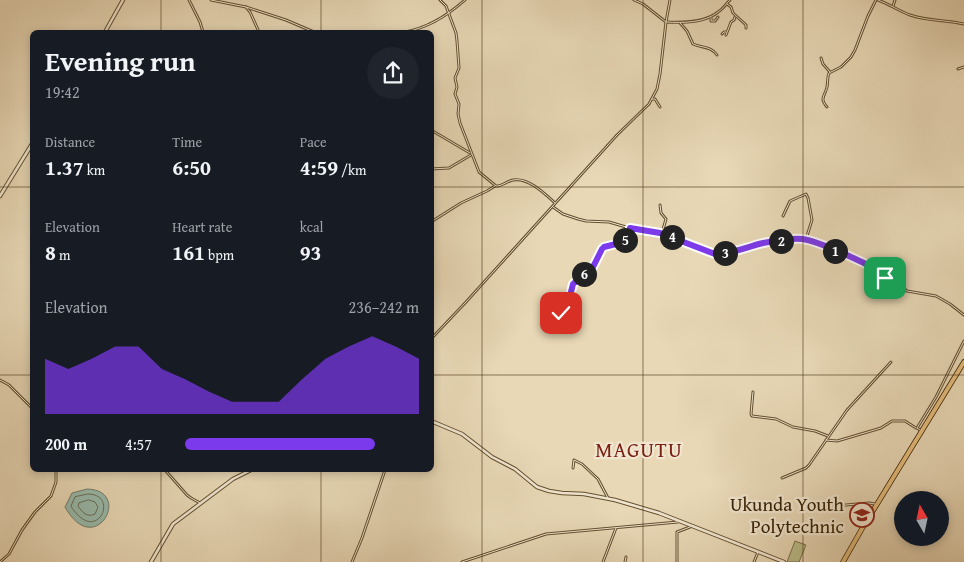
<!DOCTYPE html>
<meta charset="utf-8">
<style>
:root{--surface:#171b24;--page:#20242c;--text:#f1f3f6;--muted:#9ea1a6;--accent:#7c3aed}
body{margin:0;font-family:"Gentium Book Plus",serif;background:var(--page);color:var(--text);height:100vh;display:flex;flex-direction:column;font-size:19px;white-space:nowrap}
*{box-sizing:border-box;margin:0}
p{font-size:16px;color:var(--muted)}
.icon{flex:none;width:28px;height:28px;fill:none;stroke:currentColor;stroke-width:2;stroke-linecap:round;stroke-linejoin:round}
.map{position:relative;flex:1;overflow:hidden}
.side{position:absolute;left:30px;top:30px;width:404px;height:442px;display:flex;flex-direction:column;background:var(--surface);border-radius:8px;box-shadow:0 2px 8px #0003}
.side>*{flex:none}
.needle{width:32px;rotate:351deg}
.fabs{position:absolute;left:894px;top:491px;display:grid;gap:10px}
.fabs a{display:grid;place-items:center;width:55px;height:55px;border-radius:50%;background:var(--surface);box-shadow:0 2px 8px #0003;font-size:25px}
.pin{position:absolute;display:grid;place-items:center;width:42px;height:42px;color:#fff;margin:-21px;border-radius:10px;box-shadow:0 2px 8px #0006}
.km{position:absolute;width:25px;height:25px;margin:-12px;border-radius:50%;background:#222;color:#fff;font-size:14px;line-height:25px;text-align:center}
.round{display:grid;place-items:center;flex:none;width:52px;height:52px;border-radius:26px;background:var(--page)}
.headline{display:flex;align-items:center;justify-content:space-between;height:85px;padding:0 15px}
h1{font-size:28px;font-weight:700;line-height:38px}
.figures{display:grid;grid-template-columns:repeat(3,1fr);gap:8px;height:85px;padding:5px 15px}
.figures div{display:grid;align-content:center}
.figures b{font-size:21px;font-weight:700}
.figures small{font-size:14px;font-weight:400}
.figures p{font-size:14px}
.chart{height:140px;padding:10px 15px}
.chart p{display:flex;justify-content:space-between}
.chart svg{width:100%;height:90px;margin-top:5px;fill:var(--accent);opacity:.7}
ul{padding:0 15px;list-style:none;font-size:16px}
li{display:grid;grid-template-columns:80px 60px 1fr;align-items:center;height:38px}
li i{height:12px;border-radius:6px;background:var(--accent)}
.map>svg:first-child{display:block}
.green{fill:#babe8b;stroke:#7a7047}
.water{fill:#98baab;stroke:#727d68}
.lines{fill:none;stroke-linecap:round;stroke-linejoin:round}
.shore{stroke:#686e57;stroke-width:1}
.pedestrian-casing{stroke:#655030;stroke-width:3}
.minor-casing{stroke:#655030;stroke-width:3}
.tertiary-casing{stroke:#655030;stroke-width:4.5}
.trunk-casing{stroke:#392203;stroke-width:5.5}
.pedestrian{stroke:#f0e6d0;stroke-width:1}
.minor{stroke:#f0e6d0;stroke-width:1}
.tertiary{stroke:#f0e6d0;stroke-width:2.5}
.trunk{stroke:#e4bc7b;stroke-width:4}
.route-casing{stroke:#fff;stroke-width:10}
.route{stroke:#7c3aed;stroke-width:6}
.grid{fill:none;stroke:#392203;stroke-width:1;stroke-opacity:0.55}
.labels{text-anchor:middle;stroke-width:4.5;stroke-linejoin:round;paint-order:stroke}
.poi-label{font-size:19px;fill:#392203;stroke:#f0e6d0;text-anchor:end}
.quarter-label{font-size:21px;letter-spacing:1px;fill:#7a1f14;stroke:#f0e6d0}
</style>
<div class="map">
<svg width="964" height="562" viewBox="0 0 964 562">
<rect width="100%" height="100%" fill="#e8d8b6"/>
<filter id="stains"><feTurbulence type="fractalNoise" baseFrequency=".004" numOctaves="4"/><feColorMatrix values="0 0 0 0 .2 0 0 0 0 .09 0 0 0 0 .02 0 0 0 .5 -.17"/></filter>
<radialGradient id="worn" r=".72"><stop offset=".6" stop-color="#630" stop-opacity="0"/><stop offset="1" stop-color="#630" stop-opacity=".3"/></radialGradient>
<path class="green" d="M795 541 806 545 799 562H787Z"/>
<path class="water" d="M87 489C134 490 95 561 65 507L72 493Z"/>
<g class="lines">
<g class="shore">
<path d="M88 494C118 494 100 538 78 515 75 512 73 510 71 506L75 497Z"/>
<path d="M89 500 95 502 98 507 95 514C87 518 82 512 78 506L79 503Z"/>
</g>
<defs>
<path id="pedestrian" d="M811 508 869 503 875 504"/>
<g id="minor">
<path d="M189 0 200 22 203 32"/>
<path d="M211 0 246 7 250 12 259 32"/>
<path d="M440 0 446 6 456 33 457 41 459 68 455 78 457 87 455 94 459 104 458 114 460 123 479 172 496 186H498C503 185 508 181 513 180 528 177 545 194 555 203"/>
<path d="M634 0 643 4 666 22 670 0"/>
<path d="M878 0C889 4 899 11 910 15 928 21 946 20 964 24"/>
<path d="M727 4 731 7 733 13 746 25V28"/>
<path d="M893 6 895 0"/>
<path d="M246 7 286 20 314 32"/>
<path d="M711 18V21H715L718 17"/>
<path d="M680 23 687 31 693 44C702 48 711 46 717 55"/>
<path d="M405 32C428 28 448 15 465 0"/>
<path d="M722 34 724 32H726"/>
<path d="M726 35 731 22 734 20 735 17"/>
<path d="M821 58 823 64 830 72"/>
<path d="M958 69 964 67"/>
<path d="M652 99H655L660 107"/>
<path d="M827 107C819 98 825 96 827 87 828 82 827 78 829 73L841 67 851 57 855 50 868 16 876 0"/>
<path d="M431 130 470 153"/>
<path d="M431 169 449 168 471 155"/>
<path d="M660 205 661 213 666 219 662 233"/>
<path d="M553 207 563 214 578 219 586 221 609 222 626 227 660 233 715 254H721L742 250 762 244 803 239 847 256 877 270 887 280 900 285 907 291 936 296 950 304 964 315"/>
<path d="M783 216 790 201 806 194 808 198 812 220 806 239"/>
<path d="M431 222 461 203 487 191 495 186"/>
<path d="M561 313 570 297 573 283 593 267 601 249 604 247 615 244 630 238V229"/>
<path d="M431 339 466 302 617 135 649 104 657 89 660 74 666 22C683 23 705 23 718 12 723 9 726 4 730 0"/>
<path d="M0 380 9 385 32 408"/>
<path d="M753 392 751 414 752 416 776 419 793 427 815 431 828 436"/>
<path d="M920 430 917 428 936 397 964 341"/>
<path d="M826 440 837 441 844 439 881 428 892 421H905L916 428"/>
<path d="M573 468 574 460 582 464 598 479 608 498"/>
<path d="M165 470 187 495 191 498 200 503"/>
<path d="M782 478 806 468 809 465 847 410 891 362"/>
<path d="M0 562 9 554 22 530 35 512 51 496 56 482V470"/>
<path d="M352 562 362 538 385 470"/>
<path d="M462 562 546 534 678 522"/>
<path d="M603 562 616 528"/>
<path d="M625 562 626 557"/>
<path d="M677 562V532L690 527"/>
<path d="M754 562 758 552"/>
</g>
<g id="tertiary">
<path d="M105 32 123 0"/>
<path d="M0 196 32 144"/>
<path d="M431 421 462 434 492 457 515 469 537 487 549 491 562 493 584 494 615 500 659 513 784 562"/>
<path d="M151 562 173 524 233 479 251 470"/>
</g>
<path id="trunk" d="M843 562 863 527 964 362"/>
</defs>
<use href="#pedestrian" class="pedestrian-casing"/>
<use href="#minor" class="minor-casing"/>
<use href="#tertiary" class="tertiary-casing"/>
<use href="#trunk" class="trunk-casing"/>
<use href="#pedestrian" class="pedestrian"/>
<use href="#minor" class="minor"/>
<use href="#tertiary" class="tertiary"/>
<use href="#trunk" class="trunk"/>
</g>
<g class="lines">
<defs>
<path id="route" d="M561 313 570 296 573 284 593 267 602 249 604 247 616 244 630 238V228L660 233 715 254C733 254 746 247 763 243 774 241 791 238 802 239 813 240 838 251 849 256 861 262 876 267 885 278"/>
</defs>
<use href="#route" class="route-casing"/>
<use href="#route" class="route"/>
</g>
<path class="grid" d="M161 0V32M321 0V32M482 0V562M643 0V562M803 0V562M0 187H32M431 187H964M0 375H32M431 375H964M161 470V562M321 470V562"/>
<defs>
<symbol id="university-ring" viewBox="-11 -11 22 22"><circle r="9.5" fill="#f0e6d0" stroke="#8f2418" stroke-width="1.5"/><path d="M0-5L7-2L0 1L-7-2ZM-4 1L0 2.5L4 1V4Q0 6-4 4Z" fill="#8f2418"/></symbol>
</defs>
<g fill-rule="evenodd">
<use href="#university-ring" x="848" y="501" width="28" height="28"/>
</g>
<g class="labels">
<g class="poi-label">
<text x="844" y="511">Ukunda Youth<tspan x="844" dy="22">Polytechnic</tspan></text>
</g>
<g class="quarter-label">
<text x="639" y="457">MAGUTU</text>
</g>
</g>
<rect width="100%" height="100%" filter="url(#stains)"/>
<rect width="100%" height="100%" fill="url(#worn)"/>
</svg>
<div class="fabs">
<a><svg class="needle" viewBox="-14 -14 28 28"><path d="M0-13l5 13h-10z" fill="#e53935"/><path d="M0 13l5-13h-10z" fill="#9ea1a6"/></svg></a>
</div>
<div class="pin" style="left:885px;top:278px;background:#1e9e55"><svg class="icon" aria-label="arrive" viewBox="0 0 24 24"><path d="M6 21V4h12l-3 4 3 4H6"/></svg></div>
<div class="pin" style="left:561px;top:313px;background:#d93025"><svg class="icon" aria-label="check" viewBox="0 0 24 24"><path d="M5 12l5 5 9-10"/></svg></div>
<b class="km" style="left:835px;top:251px">1</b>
<b class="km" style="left:781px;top:241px">2</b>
<b class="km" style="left:725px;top:253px">3</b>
<b class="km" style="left:672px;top:237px">4</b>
<b class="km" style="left:625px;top:240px">5</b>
<b class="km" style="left:584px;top:274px">6</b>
<section class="side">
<div class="headline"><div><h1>Evening run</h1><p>19:42</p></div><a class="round"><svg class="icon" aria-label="share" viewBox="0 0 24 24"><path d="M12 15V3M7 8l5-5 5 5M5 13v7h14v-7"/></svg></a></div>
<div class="figures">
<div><p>Distance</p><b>1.37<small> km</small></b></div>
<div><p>Time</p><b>6:50</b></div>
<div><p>Pace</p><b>4:59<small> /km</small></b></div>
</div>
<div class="figures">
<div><p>Elevation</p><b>8<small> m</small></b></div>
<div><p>Heart rate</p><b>161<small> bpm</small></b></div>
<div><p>kcal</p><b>93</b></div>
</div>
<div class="chart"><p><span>Elevation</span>236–242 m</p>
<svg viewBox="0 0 160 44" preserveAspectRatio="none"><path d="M0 44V17L10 22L20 17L30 11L40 11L50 22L60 27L70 33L80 38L90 38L100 38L110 27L120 17L130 11L140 6L150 11L160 17V44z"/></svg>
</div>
<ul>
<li><b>200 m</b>4:57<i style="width:81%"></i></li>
</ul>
</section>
</div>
